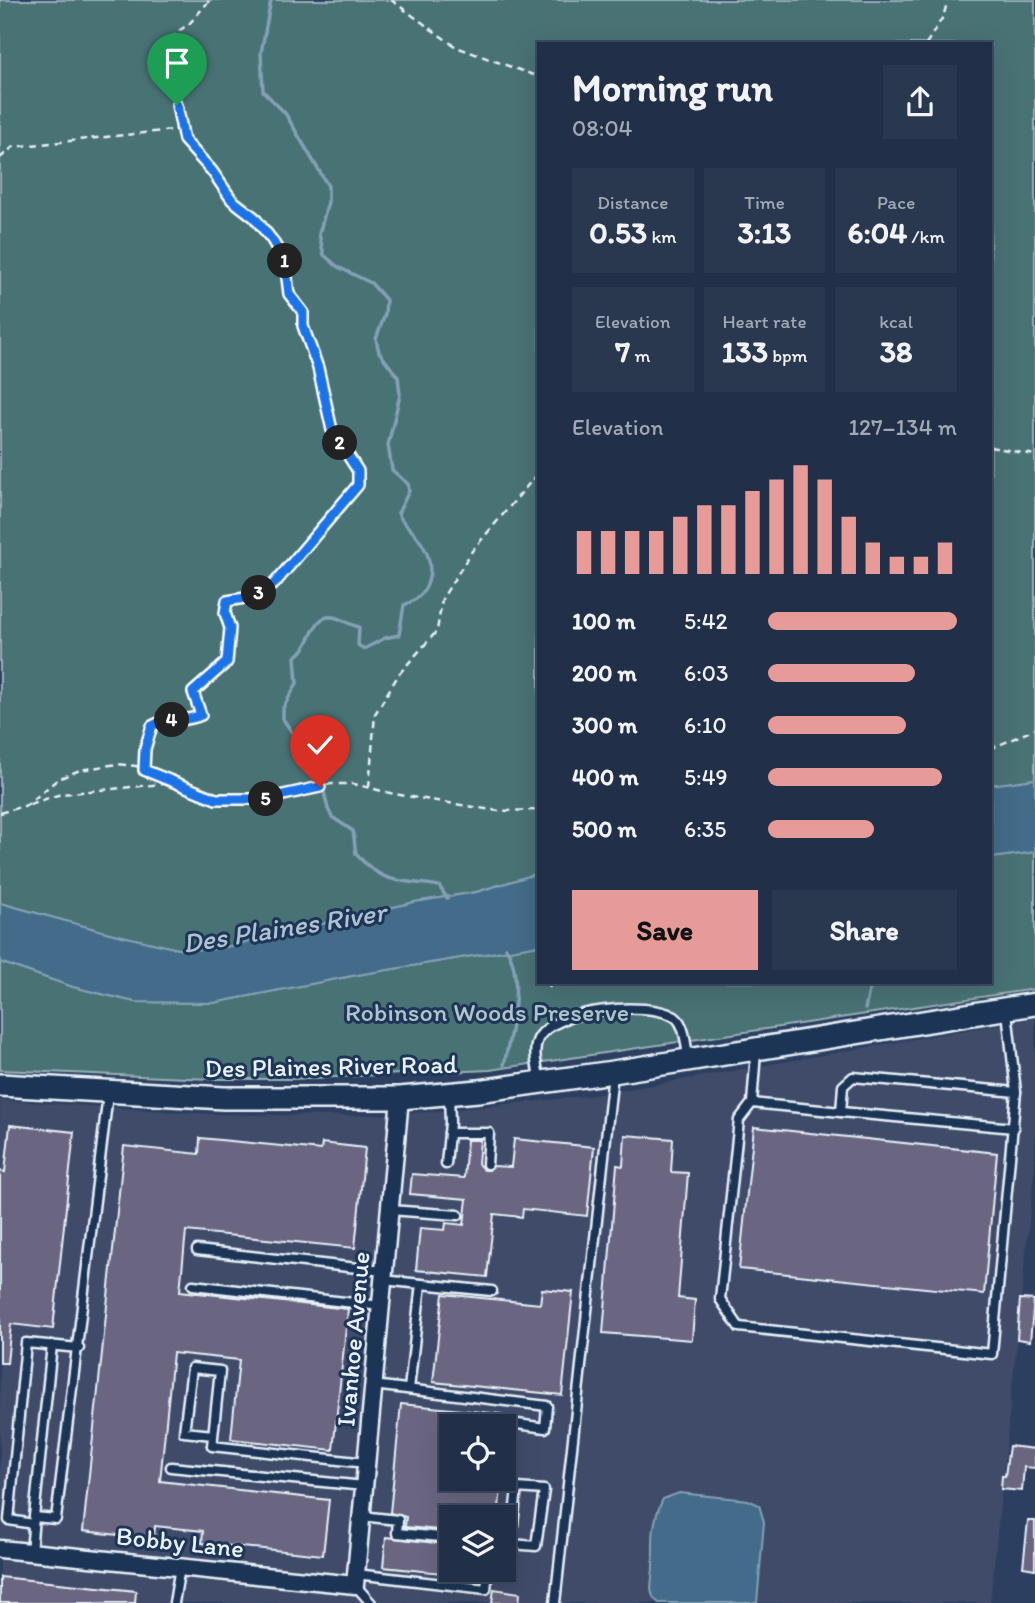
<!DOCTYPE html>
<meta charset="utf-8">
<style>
:root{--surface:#212f48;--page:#29374f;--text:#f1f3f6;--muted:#a2a9b4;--line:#3e4a60;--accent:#e69b98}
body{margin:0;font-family:Itim,sans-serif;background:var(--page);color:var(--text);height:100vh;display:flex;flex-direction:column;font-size:26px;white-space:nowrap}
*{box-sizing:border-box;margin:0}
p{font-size:23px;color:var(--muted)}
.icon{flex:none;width:38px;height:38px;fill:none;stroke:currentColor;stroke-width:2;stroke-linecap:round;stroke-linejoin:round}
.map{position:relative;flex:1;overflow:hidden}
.side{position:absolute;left:537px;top:42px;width:455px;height:942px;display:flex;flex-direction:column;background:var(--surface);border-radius:0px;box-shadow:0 7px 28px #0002,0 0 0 2px var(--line)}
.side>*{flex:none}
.fabs{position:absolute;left:439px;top:1414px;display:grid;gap:14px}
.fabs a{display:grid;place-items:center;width:77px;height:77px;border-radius:0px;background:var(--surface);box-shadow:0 7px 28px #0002,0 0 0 2px var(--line);font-size:35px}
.pin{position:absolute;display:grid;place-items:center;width:60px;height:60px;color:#fff;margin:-72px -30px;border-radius:50% 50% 50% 0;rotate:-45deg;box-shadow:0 0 7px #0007}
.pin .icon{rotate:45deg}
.km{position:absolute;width:35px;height:35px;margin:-18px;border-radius:50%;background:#222;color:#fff;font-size:19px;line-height:35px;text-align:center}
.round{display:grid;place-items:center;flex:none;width:74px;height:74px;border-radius:0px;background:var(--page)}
.overview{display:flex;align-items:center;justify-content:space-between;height:119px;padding:0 35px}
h1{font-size:38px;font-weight:700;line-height:52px}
.metrics{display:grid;grid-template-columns:repeat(3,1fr);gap:10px;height:119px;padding:7px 35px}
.metrics div{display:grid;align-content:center;border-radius:0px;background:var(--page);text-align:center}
.metrics b{font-size:30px;font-weight:700}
.metrics small{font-size:19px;font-weight:400}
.metrics p{font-size:19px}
.chart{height:196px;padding:14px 35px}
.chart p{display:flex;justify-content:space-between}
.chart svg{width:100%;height:126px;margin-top:7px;stroke:var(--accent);stroke-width:6}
.primary-button{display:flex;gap:14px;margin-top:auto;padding:14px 35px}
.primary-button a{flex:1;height:80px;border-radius:0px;background:var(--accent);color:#111;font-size:28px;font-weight:700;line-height:80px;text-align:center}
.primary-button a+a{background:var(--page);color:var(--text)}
ul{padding:0 35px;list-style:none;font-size:23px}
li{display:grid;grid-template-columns:112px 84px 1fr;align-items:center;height:52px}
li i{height:18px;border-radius:9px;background:var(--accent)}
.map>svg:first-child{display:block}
.built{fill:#3f4b6a;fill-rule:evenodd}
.green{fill:#497275;stroke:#98b2b6;stroke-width:2}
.water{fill:#426c89;stroke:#84a1b5;stroke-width:2}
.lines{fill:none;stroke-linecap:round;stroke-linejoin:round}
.stream{stroke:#84a1b5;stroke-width:3.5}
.building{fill:#6a6682;stroke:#e8f1f8;stroke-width:2}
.service-casing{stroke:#e8f1f8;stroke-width:13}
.minor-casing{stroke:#e8f1f8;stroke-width:21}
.secondary-casing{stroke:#e8f1f8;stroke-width:26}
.path{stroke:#e8f1f8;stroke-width:2.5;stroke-dasharray:7 5;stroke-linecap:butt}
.service{stroke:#1d3557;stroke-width:8}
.minor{stroke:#1d3557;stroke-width:16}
.secondary{stroke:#1d3557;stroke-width:21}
.route-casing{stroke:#fff;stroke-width:14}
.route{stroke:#1a73e8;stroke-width:9}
.labels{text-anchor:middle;stroke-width:6;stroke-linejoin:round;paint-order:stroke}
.park-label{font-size:26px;fill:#b0c5ca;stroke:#1d3557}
.street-label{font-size:26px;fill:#e8f1f8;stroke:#1d3557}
.water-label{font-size:28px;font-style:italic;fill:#aec2d1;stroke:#1d3557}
</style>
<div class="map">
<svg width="1035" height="1603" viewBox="0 0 1035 1603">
<rect width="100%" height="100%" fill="#2c3f60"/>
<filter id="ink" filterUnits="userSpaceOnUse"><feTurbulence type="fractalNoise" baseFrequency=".0143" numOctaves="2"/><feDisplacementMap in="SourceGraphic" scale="14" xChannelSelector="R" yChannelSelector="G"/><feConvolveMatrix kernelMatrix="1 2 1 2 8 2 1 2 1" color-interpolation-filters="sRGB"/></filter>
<g filter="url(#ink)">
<path class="built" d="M1035 1018V1164L990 1603H0V1100L208 1114 345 1116 432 1112 595 1095ZM452 1426H504V1479H452ZM452 1517H504V1570H452Z"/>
<g class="green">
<path d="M0 0H1035V779L991 785 990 44H539V873L476 892 415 902 218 949 182 950 109 933 0 903Z"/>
<path d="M1035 852V989L490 1070 292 1079H210L0 1070V962L73 987 135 1002 213 1003 357 975 539 945V982H990L991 858Z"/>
</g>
<g class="water">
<path d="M1035 779V852L991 858V785Z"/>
<path d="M539 873V945L357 975 213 1003 135 1002 73 987 0 962V903L109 933 182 950 218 949 415 902 477 892Z"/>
<path d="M679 1493 748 1500 759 1505 764 1522 757 1603H659C646 1594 653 1580 653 1566 653 1542 651 1522 663 1499Z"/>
</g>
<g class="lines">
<g class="stream">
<path d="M271 0 261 53 263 91 285 113 328 186V202L319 234 324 255 338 267 371 283 386 300 385 314 376 339 379 352 398 377 400 395 388 445 392 470 408 484 409 491 398 513C402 524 411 528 418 538 436 561 435 594 404 605L399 635 385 638 364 649 358 645 359 627C351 625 345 621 337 618 311 610 314 646 295 657L297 683 283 708V719L298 741 314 748 328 809 332 817 353 831 356 854C386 887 399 879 439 886L447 898"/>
<path d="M865 1009 869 991 875 982"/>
<path d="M504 1065C511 1032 525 977 506 948"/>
</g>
</g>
<g class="building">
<path d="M10 1125 74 1132 53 1329 11 1324 7 1363H0V1171L5 1172Z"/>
<path d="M754 1127 997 1153 984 1294 739 1269Z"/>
<path d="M625 1135 673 1139 671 1172 688 1173 678 1298 695 1300 692 1340 603 1333 617 1165 623 1166Z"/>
<path d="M200 1138 321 1150 322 1143 365 1148 355 1248 186 1231 180 1291 348 1309 333 1450 231 1439 239 1360 173 1353 160 1481 329 1500 323 1555 202 1543 203 1531 155 1526 154 1539 83 1531 124 1146 199 1154Z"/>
<path d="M514 1139 594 1147 587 1216 523 1209 522 1217 494 1214 487 1277 416 1270 420 1228 445 1230 446 1223 464 1225 467 1199 410 1194 412 1174 464 1178 467 1140H480L478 1164 484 1170H489L493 1166 511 1167Z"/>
<path d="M542 1289 573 1292 562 1395 433 1382 443 1294 540 1304Z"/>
<path d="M1020 1299 1034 1300 1030 1341 1017 1339Z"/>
<path d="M401 1404 502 1414 498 1420 499 1426H452V1479H502L498 1517H452V1531L405 1527 406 1517 390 1513Z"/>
<path d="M1009 1446 1035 1449V1468L1024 1467 1022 1491 1001 1489 1002 1476H1005Z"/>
<path d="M1028 1521H1035V1569L1023 1567Z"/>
<path d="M386 1537 452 1545V1574L383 1567Z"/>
<path d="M0 1577 136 1591 135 1603H0Z"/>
<path d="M494 1589 520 1593 519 1603H492Z"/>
</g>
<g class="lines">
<defs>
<g id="service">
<path d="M1007 1011 1016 1092"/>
<path d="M540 1082C538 1069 532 1052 538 1039 553 1009 648 1000 675 1017 685 1024 686 1045 688 1057"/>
<path d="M752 1103 841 1112 843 1086 853 1077 1016 1092 992 1354 739 1327 720 1299 739 1120 752 1103 756 1052"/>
<path d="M841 1112 1014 1128"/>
<path d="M449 1133H489L487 1164"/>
<path d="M446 1164 450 1123 449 1094"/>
<path d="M390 1210 458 1215"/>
<path d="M197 1250 384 1271"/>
<path d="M383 1280 421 1284 409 1389"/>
<path d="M421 1284 492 1291"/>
<path d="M193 1285 381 1306"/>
<path d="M373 1385 547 1406 545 1428 504 1422"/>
<path d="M213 1435 184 1432 192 1368 220 1371 212 1446 366 1463"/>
<path d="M171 1467 364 1486"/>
<path d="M361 1516 398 1520 397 1533 452 1538"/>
<path d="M34 1517 52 1345"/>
<path d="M33 1524 9 1520 26 1343 79 1348"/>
<path d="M504 1543 511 1544 517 1488 544 1490 536 1546 511 1544"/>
<path d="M31 1552 34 1517 56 1519 108 1094"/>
<path d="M356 1574 486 1589 488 1570"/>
<path d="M355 1585 371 1603"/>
<path d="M174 1603 180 1567"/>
<path d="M555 1603 613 1074"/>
</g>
<path id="minor" d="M0 1549 355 1585 400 1098"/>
<path id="secondary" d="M0 1085 224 1098H400L478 1091 613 1072 1035 1004"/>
</defs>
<use href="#service" class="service-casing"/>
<use href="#minor" class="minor-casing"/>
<use href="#secondary" class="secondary-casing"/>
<g class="path">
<path d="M391 0 456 47 539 77"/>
<path d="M926 44 943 17 948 0"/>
<path d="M0 158 13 147 181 129 169 46 176 33 189 24 210 0"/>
<path d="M990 447 1035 455"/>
<path d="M990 749 1035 729"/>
<path d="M144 770 145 749 152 726C167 717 185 723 201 715L193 692 227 662 230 628 225 613 227 601 251 597 274 584 358 485V472L332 430 318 368 303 326V312L289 294 285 262 272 240 254 217 232 200 212 171 190 150 181 129"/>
<path d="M369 787 375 714 399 674 437 631 442 599 472 551 539 472"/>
<path d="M30 804 61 794 172 783"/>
<path d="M0 813 27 805 58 779 80 770 117 764 136 766 216 799H265L331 784H354L394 794 498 811 539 810"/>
<path d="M548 982 550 987"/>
</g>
<use href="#service" class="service"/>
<use href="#minor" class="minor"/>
<use href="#secondary" class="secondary"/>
</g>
</g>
<g class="lines" filter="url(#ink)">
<defs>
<path id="route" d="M177 105 184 140 212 171 232 200 254 217 272 240 285 262 289 294 303 312V326L318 368 332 430 358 471V485L274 584 251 597 227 601 225 613 230 628 227 662 193 692 201 715C185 723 167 717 152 726L145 749 144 770 216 799H265L320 787"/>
</defs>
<use href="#route" class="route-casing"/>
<use href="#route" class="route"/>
</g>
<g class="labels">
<g class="park-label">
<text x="487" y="1021">Robinson Woods Preserve</text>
</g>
<g class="street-label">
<text transform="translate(331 1066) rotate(-1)" y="9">Des Plaines River Road</text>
<text transform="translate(353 1339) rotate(-85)" y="9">Ivanhoe Avenue</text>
<text transform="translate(180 1542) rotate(6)" y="9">Bobby Lane</text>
</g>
<g class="water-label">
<text transform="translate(284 927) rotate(-9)" y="10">Des Plaines River</text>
</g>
</g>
</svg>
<div class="fabs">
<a><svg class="icon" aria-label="locate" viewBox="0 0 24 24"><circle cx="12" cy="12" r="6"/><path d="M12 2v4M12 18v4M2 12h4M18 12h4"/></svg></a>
<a><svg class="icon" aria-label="layers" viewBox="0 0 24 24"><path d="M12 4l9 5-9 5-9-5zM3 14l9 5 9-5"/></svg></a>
</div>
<div class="pin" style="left:177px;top:105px;background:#1e9e55"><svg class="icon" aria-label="arrive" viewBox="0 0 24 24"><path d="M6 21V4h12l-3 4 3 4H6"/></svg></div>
<div class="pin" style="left:320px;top:787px;background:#d93025"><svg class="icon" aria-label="check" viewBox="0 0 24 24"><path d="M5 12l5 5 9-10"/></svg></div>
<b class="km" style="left:285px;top:261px">1</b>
<b class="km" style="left:340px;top:443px">2</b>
<b class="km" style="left:259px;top:593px">3</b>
<b class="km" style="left:172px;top:720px">4</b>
<b class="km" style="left:266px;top:799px">5</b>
<section class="side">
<div class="overview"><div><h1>Morning run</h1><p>08:04</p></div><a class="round"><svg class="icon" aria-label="share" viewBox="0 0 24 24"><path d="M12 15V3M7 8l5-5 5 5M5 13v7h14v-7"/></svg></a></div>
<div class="metrics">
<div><p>Distance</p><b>0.53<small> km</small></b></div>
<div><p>Time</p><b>3:13</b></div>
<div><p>Pace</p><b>6:04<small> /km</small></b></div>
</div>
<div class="metrics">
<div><p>Elevation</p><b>7<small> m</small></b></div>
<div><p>Heart rate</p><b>133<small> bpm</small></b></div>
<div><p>kcal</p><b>38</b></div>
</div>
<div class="chart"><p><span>Elevation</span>127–134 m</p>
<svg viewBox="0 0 160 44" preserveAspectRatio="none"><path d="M5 44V29M15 44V29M25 44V29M35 44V29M45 44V24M55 44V20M65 44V20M75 44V15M85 44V11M95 44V6M105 44V11M115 44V24M125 44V33M135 44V38M145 44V38M155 44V33"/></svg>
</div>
<ul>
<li><b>100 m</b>5:42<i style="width:100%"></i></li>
<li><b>200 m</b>6:03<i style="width:78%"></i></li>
<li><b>300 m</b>6:10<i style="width:73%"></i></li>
<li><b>400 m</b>5:49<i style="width:92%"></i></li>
<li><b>500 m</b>6:35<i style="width:56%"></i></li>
</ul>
<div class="primary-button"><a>Save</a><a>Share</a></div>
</section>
</div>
